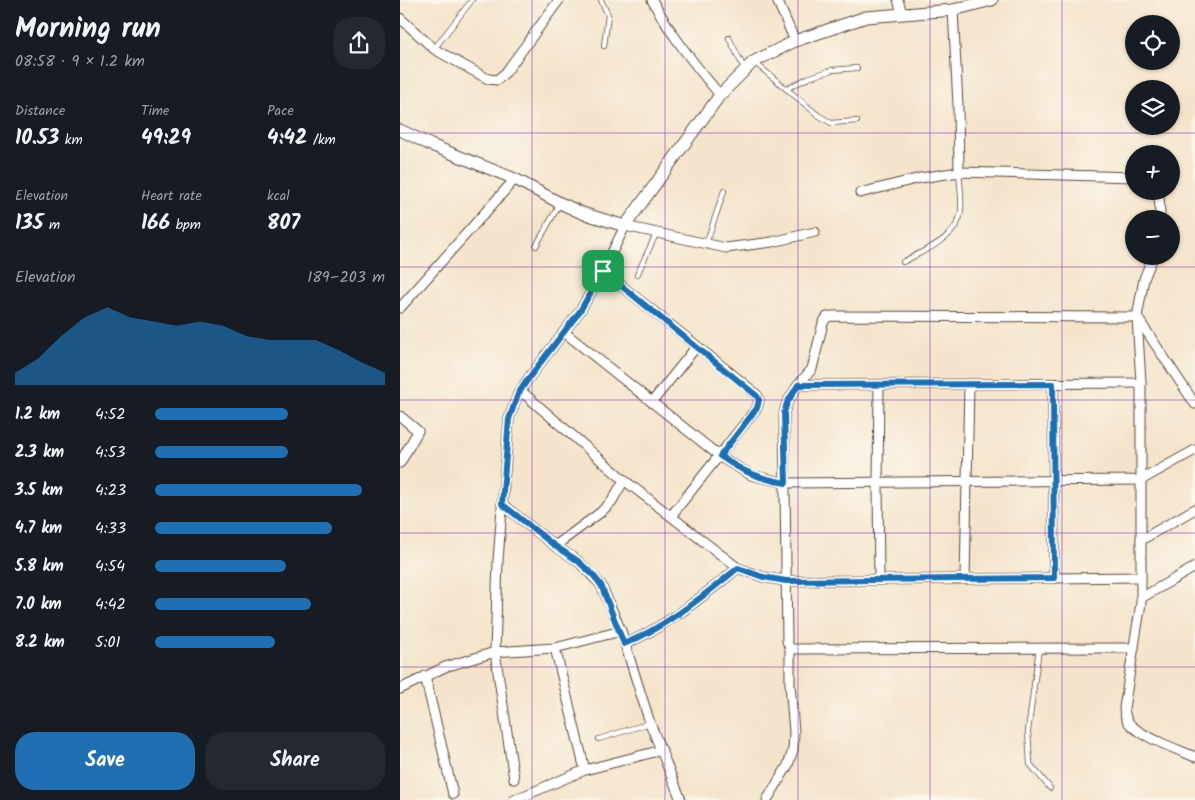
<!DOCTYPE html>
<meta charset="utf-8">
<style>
:root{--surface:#171b24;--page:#242831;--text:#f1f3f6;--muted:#9ea1a6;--accent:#1f6fb2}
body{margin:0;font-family:Kalam,sans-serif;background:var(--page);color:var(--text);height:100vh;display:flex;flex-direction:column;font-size:19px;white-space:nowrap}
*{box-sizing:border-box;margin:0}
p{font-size:16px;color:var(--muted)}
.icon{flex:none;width:28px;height:28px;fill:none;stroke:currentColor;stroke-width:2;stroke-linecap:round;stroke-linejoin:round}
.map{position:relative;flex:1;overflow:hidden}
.side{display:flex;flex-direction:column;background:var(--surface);width:400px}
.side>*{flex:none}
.buttons{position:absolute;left:725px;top:15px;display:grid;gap:10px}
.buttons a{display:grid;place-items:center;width:55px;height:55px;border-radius:50%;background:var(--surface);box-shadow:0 1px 4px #0004;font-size:25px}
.pin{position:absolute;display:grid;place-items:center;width:42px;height:42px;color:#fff;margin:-21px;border-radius:10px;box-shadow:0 2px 8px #0006}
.round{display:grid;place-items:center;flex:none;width:52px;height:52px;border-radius:20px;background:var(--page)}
.head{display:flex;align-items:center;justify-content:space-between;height:85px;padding:0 15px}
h1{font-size:28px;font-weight:600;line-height:38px}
.stats{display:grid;grid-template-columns:repeat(3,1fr);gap:8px;height:85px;padding:5px 15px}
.stats div{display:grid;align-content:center}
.stats b{font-size:21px;font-weight:600}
.stats small{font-size:14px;font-weight:400}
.stats p{font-size:14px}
.chart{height:140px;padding:10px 15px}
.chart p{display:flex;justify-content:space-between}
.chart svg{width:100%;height:90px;margin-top:5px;fill:var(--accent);opacity:.7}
.cta{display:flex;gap:10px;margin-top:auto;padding:10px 15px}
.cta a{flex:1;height:58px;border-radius:20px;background:var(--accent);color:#fff;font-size:20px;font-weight:600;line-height:58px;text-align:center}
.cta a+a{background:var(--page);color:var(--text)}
ul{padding:0 15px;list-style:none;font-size:16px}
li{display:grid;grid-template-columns:80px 60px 1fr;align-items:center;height:38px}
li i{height:12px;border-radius:6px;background:var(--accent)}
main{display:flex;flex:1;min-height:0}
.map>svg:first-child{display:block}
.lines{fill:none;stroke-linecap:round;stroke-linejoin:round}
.service-casing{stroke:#574638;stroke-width:6}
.minor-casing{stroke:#574638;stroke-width:11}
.tertiary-casing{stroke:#574638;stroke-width:13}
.service{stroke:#fff;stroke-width:4.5}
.minor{stroke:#fff;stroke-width:9}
.tertiary{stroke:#fff;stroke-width:11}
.route-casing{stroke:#fff;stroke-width:10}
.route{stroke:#1f6fb2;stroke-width:6}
.grid{fill:none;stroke:#7b2cbf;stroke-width:1;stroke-opacity:0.55}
</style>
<main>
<section class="side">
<div class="head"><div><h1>Morning run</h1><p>08:58 · 9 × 1.2 km</p></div><a class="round"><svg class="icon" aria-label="share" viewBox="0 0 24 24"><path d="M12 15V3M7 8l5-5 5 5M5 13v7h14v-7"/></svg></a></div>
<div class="stats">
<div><p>Distance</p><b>10.53<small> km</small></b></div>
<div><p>Time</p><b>49:29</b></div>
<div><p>Pace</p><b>4:42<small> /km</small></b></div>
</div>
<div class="stats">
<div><p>Elevation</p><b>135<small> m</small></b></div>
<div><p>Heart rate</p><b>166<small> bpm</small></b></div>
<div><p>kcal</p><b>807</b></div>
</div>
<div class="chart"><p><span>Elevation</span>189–203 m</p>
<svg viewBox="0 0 160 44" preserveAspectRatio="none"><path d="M0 44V38L10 31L20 20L30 11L40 6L50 11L60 13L70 15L80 13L90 15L100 20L110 22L120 22L130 22L140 27L150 33L160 38V44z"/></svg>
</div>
<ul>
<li><b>1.2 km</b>4:52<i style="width:58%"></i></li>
<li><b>2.3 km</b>4:53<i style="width:58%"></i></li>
<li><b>3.5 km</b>4:23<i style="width:90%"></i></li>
<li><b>4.7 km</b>4:33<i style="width:77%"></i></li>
<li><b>5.8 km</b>4:54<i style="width:57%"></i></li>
<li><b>7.0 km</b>4:42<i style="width:68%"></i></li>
<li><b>8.2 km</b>5:01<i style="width:52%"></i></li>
</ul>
<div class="cta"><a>Save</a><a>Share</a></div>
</section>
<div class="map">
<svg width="795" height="800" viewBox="0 0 795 800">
<rect width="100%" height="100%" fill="#fbf7ec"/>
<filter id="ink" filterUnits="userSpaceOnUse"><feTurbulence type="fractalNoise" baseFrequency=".02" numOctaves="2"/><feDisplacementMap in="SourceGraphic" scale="10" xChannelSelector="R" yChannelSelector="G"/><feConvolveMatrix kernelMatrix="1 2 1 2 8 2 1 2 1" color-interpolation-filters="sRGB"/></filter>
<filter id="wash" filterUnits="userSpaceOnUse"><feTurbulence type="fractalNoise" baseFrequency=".0096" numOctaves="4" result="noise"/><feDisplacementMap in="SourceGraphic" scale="20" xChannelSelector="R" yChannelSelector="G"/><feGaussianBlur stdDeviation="1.12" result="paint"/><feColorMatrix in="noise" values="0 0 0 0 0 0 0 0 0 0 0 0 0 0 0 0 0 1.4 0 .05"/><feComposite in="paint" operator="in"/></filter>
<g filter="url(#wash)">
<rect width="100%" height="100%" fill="#f4e4cb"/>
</g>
<g filter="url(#ink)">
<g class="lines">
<defs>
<g id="service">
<path d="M201 0 208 15 204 46"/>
<path d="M329 38 344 68"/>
<path d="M34 49 72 0"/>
<path d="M354 62 418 115 431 123 457 121"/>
<path d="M386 89 408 78 432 70 457 68"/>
<path d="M306 244 324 191"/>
<path d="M136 246 159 205"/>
<path d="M503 262C524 250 558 239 561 211 562 198 560 184 559 172"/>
<path d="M237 275 256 234"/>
<path d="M639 648 628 731 630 764 650 788"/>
<path d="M199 739 250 723"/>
</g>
<g id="minor">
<path d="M252 0C272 36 294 64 320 95"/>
<path d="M377 0 395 41"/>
<path d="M498 0 502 13"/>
<path d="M553 10 558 105 559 172"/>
<path d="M0 18 34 49 88 79 97 80 106 72 159 0"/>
<path d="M759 191 760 219"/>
<path d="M460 193 520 178 559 172 734 177"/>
<path d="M753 256 744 279 737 317 741 383V603L724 708C725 714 725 719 729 723 739 736 779 750 795 757"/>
<path d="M203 271 338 379 357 395 359 400 357 408 271 516"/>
<path d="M0 308 115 179"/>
<path d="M164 332 322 458 351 475 386 483 741 480 795 450"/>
<path d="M653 384 654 578"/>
<path d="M398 385 741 383"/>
<path d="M121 391 224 480 338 568 363 577 386 581 741 577"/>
<path d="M252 402 297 346"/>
<path d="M0 416 18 431 0 463"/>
<path d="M102 504 155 546 178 561 201 585 221 631 250 723 281 800"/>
<path d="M741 540 795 509"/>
<path d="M155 546 201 512 212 501 224 480"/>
<path d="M565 579 569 384"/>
<path d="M479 580 478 483 479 385"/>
<path d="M741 598 795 567"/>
<path d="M225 644C266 627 303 596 338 568"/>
<path d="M155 648 185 770"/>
<path d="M734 648 390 649 387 641 384 413 387 403 398 385 412 369 423 323 427 317 433 316 737 317 795 404"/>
<path d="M25 676 53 794"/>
<path d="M0 689 45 667 95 652 155 648 221 631"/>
<path d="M114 779 95 652 98 560 109 419 118 394 128 379 180 311 203 271 225 226 326 248 372 242 415 232"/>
<path d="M114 800 185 770 262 750"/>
<path d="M367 800 388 765 393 750 394 732 390 684V649"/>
</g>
<path id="tertiary" d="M0 130 31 145 115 179 160 203 182 213 225 226 320 95 353 62 395 41 466 17 553 10 592 0"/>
</defs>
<use href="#service" class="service-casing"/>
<use href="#minor" class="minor-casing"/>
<use href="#tertiary" class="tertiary-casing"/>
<use href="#service" class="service"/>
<use href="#minor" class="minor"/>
<use href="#tertiary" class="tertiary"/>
</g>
</g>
<g class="lines" filter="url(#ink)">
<defs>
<path id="route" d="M203 271 357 396 359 400 357 408 320 456C343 472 358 478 386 483L384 413 387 403 398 385 653 384 654 578 386 581 363 577 338 568C303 596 266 627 224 644L201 585 193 575 178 561 155 546 102 504 109 419 118 394 128 379 180 311Z"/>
</defs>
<use href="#route" class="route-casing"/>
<use href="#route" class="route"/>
</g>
<path class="grid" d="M132 0V800M265 0V800M398 0V800M530 0V800M662 0V800M0 133H795M0 267H795M0 400H795M0 533H795M0 667H795"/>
</svg>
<div class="buttons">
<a><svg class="icon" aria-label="locate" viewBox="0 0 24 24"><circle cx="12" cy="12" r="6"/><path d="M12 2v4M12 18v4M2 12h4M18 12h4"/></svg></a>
<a><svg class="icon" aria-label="layers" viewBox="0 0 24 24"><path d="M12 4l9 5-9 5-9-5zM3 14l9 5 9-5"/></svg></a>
<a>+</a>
<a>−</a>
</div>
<div class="pin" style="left:203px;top:271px;background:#1e9e55"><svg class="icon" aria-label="arrive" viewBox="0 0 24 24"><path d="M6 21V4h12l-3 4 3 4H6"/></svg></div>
</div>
</main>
